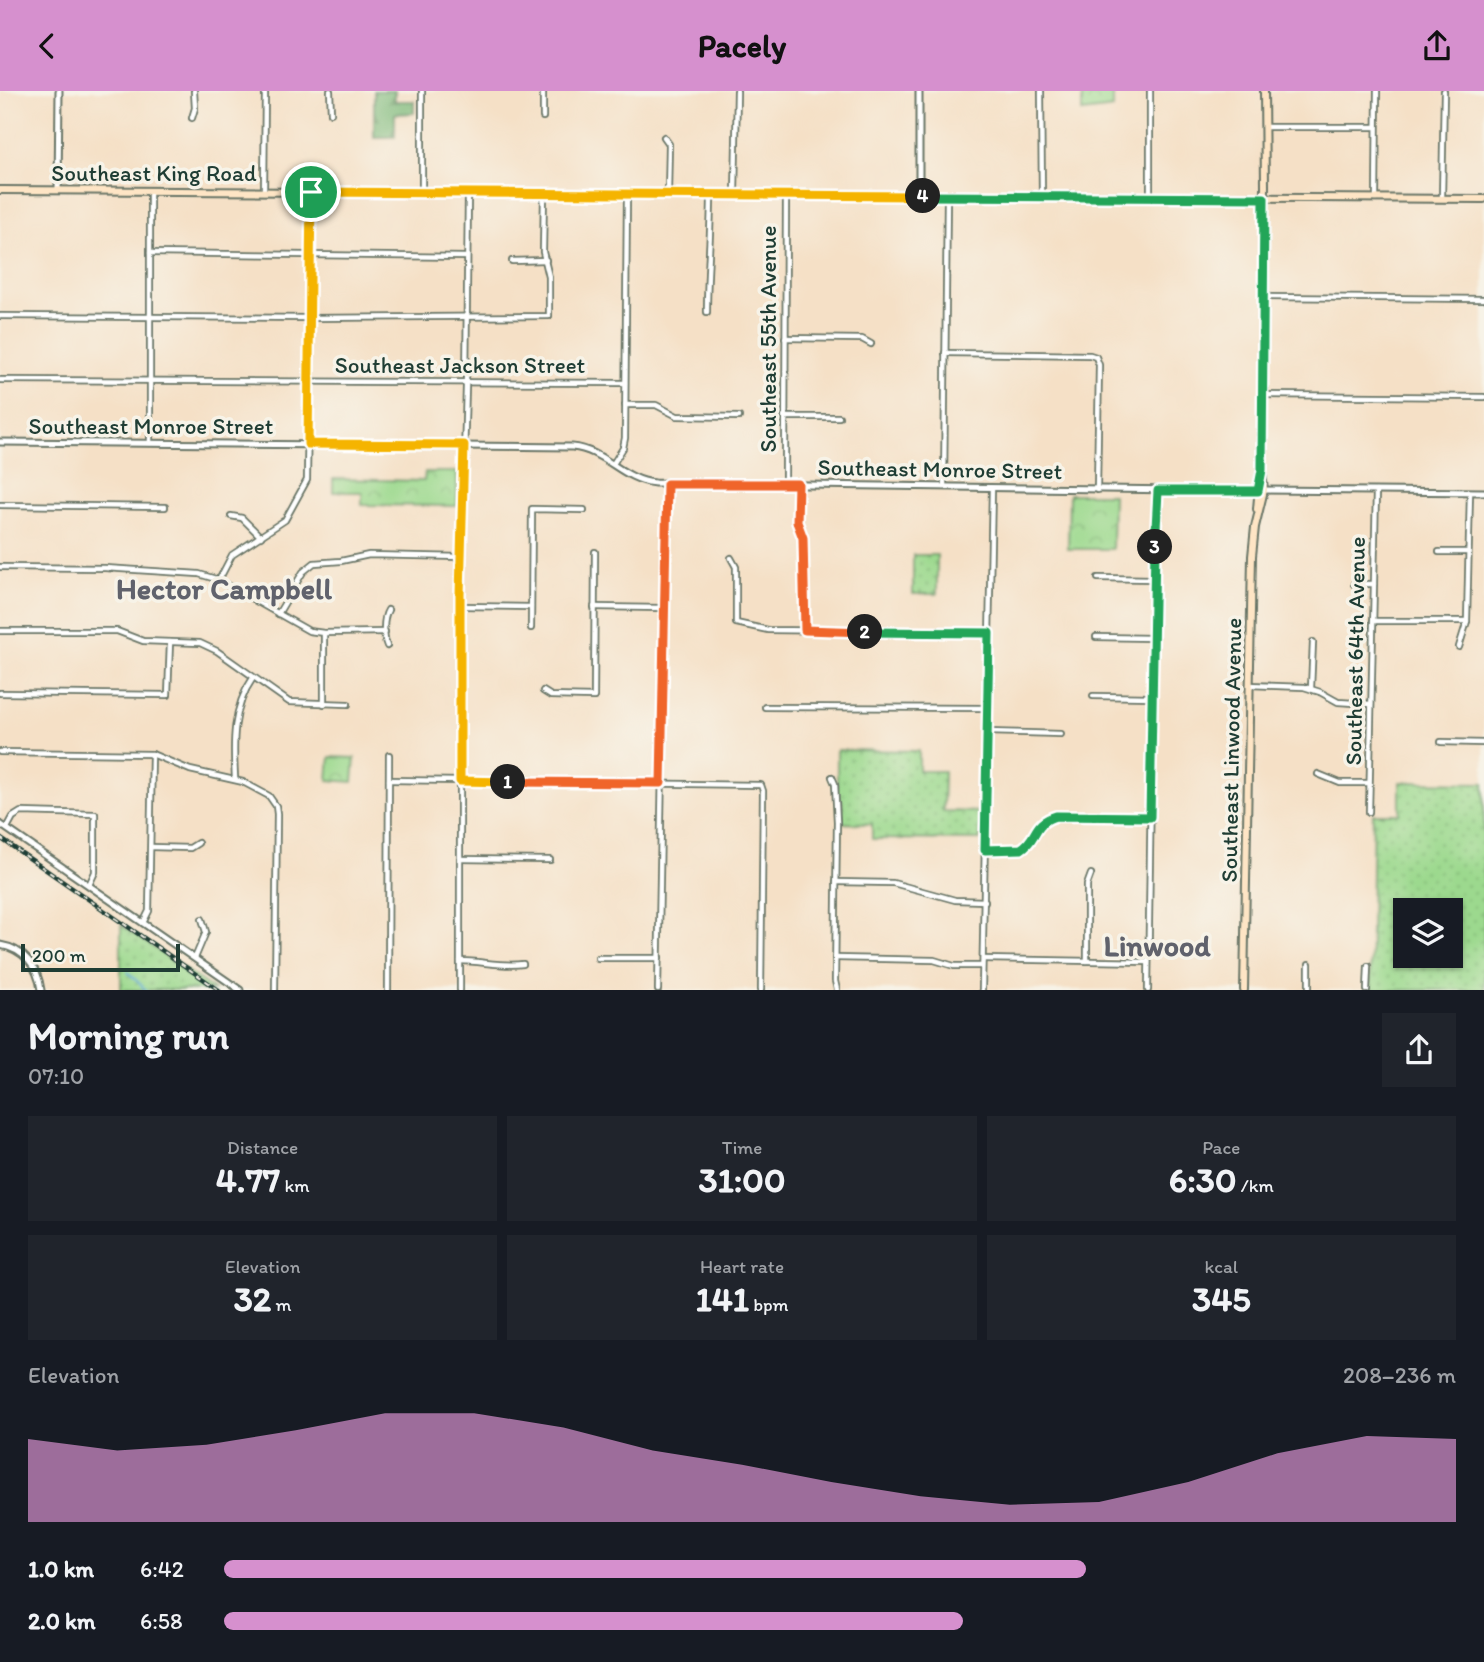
<!DOCTYPE html>
<meta charset="utf-8">
<style>
:root{--surface:#171b24;--page:#20242c;--text:#f1f3f6;--muted:#9ea1a6;--accent:#d690ce}
body{margin:0;font-family:Itim,sans-serif;background:var(--page);color:var(--text);height:100vh;display:flex;flex-direction:column;font-size:26px;white-space:nowrap}
*{box-sizing:border-box;margin:0}
p{font-size:23px;color:var(--muted)}
.icon{flex:none;width:38px;height:38px;fill:none;stroke:currentColor;stroke-width:2;stroke-linecap:round;stroke-linejoin:round}
.map{position:relative;height:899px;overflow:hidden}
.drawer{display:flex;flex-direction:column;background:var(--surface);flex:1}
.drawer>*{flex:none}
.fabs{position:absolute;left:1393px;top:807px;display:grid;gap:14px}
.fabs a{display:grid;place-items:center;width:70px;height:70px;border-radius:0px;background:var(--surface);box-shadow:0 2px 5px #0004;font-size:35px}
.scale{position:absolute;left:21px;bottom:18px;width:159px;box-sizing:border-box;padding-left:7px;border:4px solid #1f3d34;border-top:0;font-size:19px;line-height:24px;white-space:nowrap;color:#1f3d34;-webkit-text-stroke:5px #f7f3e8;paint-order:stroke}
.pin{position:absolute;display:grid;place-items:center;width:60px;height:60px;color:#fff;margin:-30px;border:4px solid #fff;border-radius:50%;box-shadow:0 2px 7px #0007}
.km{position:absolute;width:35px;height:35px;margin:-18px;border-radius:50%;background:#222;color:#fff;font-size:19px;line-height:35px;text-align:center}
.round{display:grid;place-items:center;flex:none;width:74px;height:74px;border-radius:0px;background:var(--page)}
.summary{display:flex;align-items:center;justify-content:space-between;height:119px;padding:0 28px}
h1{font-size:38px;font-weight:700;line-height:52px}
.metrics{display:grid;grid-template-columns:repeat(3,1fr);gap:10px;height:119px;padding:7px 28px}
.metrics div{display:grid;align-content:center;border-radius:0px;background:var(--page);text-align:center}
.metrics b{font-size:35px;font-weight:700}
.metrics small{font-size:19px;font-weight:400}
.metrics p{font-size:19px}
.chart{height:196px;padding:14px 28px}
.chart p{display:flex;justify-content:space-between}
.chart svg{width:100%;height:126px;margin-top:7px;fill:var(--accent);opacity:.7}
ul{padding:0 28px;list-style:none;font-size:23px}
li{display:grid;grid-template-columns:112px 84px 1fr;align-items:center;height:52px}
li i{height:18px;border-radius:9px;background:var(--accent)}
header{display:flex;justify-content:space-between;align-items:center;height:91px;padding:0 28px;background:var(--accent);color:#111;font-size:32px;font-weight:700}
.map>svg:first-child{display:block}
.grass{fill:url(#grass-dots);stroke:#5e8b61;stroke-width:2;fill-rule:evenodd}
.forest{fill:url(#forest-firs);stroke:#4e7b56;stroke-width:2}
.park{fill:url(#park-crowns);stroke:#5e8b61;stroke-width:2}
.lines{fill:none;stroke-linecap:round;stroke-linejoin:round}
.stream{stroke:#5eaad6;stroke-width:2}
.minor-casing{stroke:#6a7667;stroke-width:8}
.tertiary-casing{stroke:#6a7667;stroke-width:9}
.secondary-casing{stroke:#6a7667;stroke-width:10}
.minor{stroke:#fff;stroke-width:4.5}
.tertiary{stroke:#fff;stroke-width:5}
.secondary{stroke:#fee5c5;stroke-width:6}
.rail-casing{stroke:#1f3d34;stroke-width:4.5}
.rail{stroke:#f7f3e8;stroke-width:2;stroke-dasharray:5;stroke-linecap:butt}
.split-1-casing{stroke:#fff;stroke-width:14}
.split-2-casing{stroke:#fff;stroke-width:14}
.split-3-casing{stroke:#fff;stroke-width:14}
.split-4-casing{stroke:#fff;stroke-width:14}
.split-5-casing{stroke:#fff;stroke-width:14}
.split-1{stroke:#f5b400;stroke-width:9}
.split-2{stroke:#f0652b;stroke-width:9}
.split-3{stroke:#22a559;stroke-width:9}
.split-4{stroke:#22a559;stroke-width:9}
.split-5{stroke:#f5b400;stroke-width:9}
.labels{text-anchor:middle;stroke-width:7;stroke-linejoin:round;paint-order:stroke}
.street-label{font-size:23px;fill:#1f3d34;stroke:#f7f3e8}
.district-label{font-size:30px;font-weight:bold;fill:#60626c;stroke:#f7f3e8}
</style>
<header><svg class="icon" aria-label="back" viewBox="0 0 24 24"><path d="M15 5l-7 7 7 7"/></svg>Pacely<svg class="icon" aria-label="share" viewBox="0 0 24 24"><path d="M12 15V3M7 8l5-5 5 5M5 13v7h14v-7"/></svg></header>
<div class="map">
<svg width="1484" height="899" viewBox="0 0 1484 899">
<defs>
<pattern id="grass-dots" width="8" height="8" patternUnits="userSpaceOnUse" patternTransform="scale(1.75)"><rect width="8" height="8" fill="#9cd98e"/><path d="M2 2h.1M6 6h.1" fill="none" stroke="#86bb7b" stroke-width="1.8" stroke-linecap="round"/></pattern>
<pattern id="forest-firs" width="22" height="20" patternUnits="userSpaceOnUse" patternTransform="scale(1.75)"><rect width="22" height="20" fill="#7db979"/><path d="M5 1l3.5 6h-7zM16 11l3.5 6h-7z" fill="#669864"/></pattern>
<pattern id="park-crowns" width="20" height="18" patternUnits="userSpaceOnUse" patternTransform="scale(1.75)"><rect width="20" height="18" fill="#9cd98e"/><path d="M2 6a3 3 0 1 1 6 0M12 15a3 3 0 1 1 6 0" fill="none" stroke="#86bb7b"/></pattern>
</defs>
<rect width="100%" height="100%" fill="#f7f3e8"/>
<filter id="ink" filterUnits="userSpaceOnUse"><feTurbulence type="fractalNoise" baseFrequency=".0143" numOctaves="2"/><feDisplacementMap in="SourceGraphic" scale="14" xChannelSelector="R" yChannelSelector="G"/><feConvolveMatrix kernelMatrix="1 2 1 2 8 2 1 2 1" color-interpolation-filters="sRGB"/></filter>
<filter id="wash" filterUnits="userSpaceOnUse"><feTurbulence type="fractalNoise" baseFrequency=".00686" numOctaves="4" result="noise"/><feDisplacementMap in="SourceGraphic" scale="28" xChannelSelector="R" yChannelSelector="G"/><feGaussianBlur stdDeviation="1.57" result="paint"/><feColorMatrix in="noise" values="0 0 0 0 0 0 0 0 0 0 0 0 0 0 0 0 0 1.4 0 .05"/><feComposite in="paint" operator="in"/></filter>
<g filter="url(#wash)">
<rect width="100%" height="100%" fill="#f5e0c6"/>
<g class="grass">
<rect x="913" y="464" width="24" height="39"/>
<path d="M837 659 919 660V680H944L943 720 980 721V749L872 748V733L842 732V709H837Z"/>
<path d="M1400 691 1484 692V899H1370L1373 723H1400ZM1405 819H1451V864H1405Z"/>
<path d="M121 834 214 899H121Z"/>
</g>
<path class="forest" d="M374 0H395V10H414V22L395 23V46H374Z"/>
<g class="park">
<path d="M1082 0H1113V17L1082 21Z"/>
<path d="M425 381H457V415L362 414V401H333V388L424 390Z"/>
<path d="M1069 403H1113L1112 458H1068Z"/>
<path d="M330 666 355 667 353 691 328 689Z"/>
</g>
<g class="lines">
<path class="stream" d="M128 881 146 899"/>
</g>
</g>
<g filter="url(#ink)">
<g class="lines">
<defs>
<g id="minor">
<path d="M330 0 331 22"/>
<path d="M543 0V26"/>
<path d="M1041 0 1042 106"/>
<path d="M192 27 195 17 194 0"/>
<path d="M1265 36H1376"/>
<path d="M664 46 669 53 668 103"/>
<path d="M264 101 265 0"/>
<path d="M422 101V0"/>
<path d="M735 103 737 0"/>
<path d="M1150 106V0"/>
<path d="M1442 107 1444 0"/>
<path d="M1376 108 1377 0"/>
<path d="M150 162 467 166"/>
<path d="M512 170 546 169"/>
<path d="M1264 206 1484 208"/>
<path d="M707 221C707 181 711 143 711 103"/>
<path d="M0 225 310 227 549 225V186L543 161 544 102"/>
<path d="M785 247 862 248 871 253"/>
<path d="M945 262 1090 264 1096 266 1099 274 1097 399"/>
<path d="M0 289 625 292"/>
<path d="M1263 304 1484 306"/>
<path d="M625 314H656L677 325 739 326"/>
<path d="M784 326H839"/>
<path d="M150 352V100"/>
<path d="M613 373 623 357 625 347 627 103"/>
<path d="M785 393 786 104"/>
<path d="M798 394 797 431 804 454 805 539"/>
<path d="M944 396 947 105"/>
<path d="M0 414 165 416"/>
<path d="M231 425 242 427 261 446"/>
<path d="M1439 461H1468"/>
<path d="M731 467 736 476V532L768 539 857 540 874 543 939 540 989 542"/>
<path d="M0 476 105 477 199 483 219 489 309 540 324 542 385 541"/>
<path d="M1098 487 1154 488"/>
<path d="M219 489 232 464 285 429 307 389 311 101"/>
<path d="M1354 493H1374"/>
<path d="M460 515 531 516"/>
<path d="M594 516 663 517"/>
<path d="M278 523 303 481 314 472 341 470 369 464 462 466"/>
<path d="M1373 530H1467"/>
<path d="M531 537 532 418 584 419"/>
<path d="M0 540H117L143 550 200 552 217 560 289 611 348 613"/>
<path d="M1096 546 1153 547"/>
<path d="M387 555C383 546 383 527 388 519"/>
<path d="M1459 556 1467 530 1470 401"/>
<path d="M1249 594 1304 596 1320 601 1338 611 1371 613"/>
<path d="M1311 597 1313 551"/>
<path d="M543 600 551 605 594 606 595 461"/>
<path d="M0 602 168 604 170 551"/>
<path d="M1093 605 1153 606"/>
<path d="M324 613V542"/>
<path d="M765 616 988 617"/>
<path d="M987 641 1061 643"/>
<path d="M1441 651 1484 652"/>
<path d="M0 661 152 663 190 679 243 691 269 705 276 715 277 723 275 899"/>
<path d="M1318 683 1340 692H1369"/>
<path d="M832 686 835 693 837 731 835 890 837 899"/>
<path d="M235 687C233 652 232 617 253 587"/>
<path d="M389 689 761 694 763 700 761 899"/>
<path d="M1369 721 1376 400"/>
<path d="M7 737 13 726 21 721 95 723V781L89 794"/>
<path d="M151 756 190 757 198 752"/>
<path d="M985 759H1015L1026 755C1037 740 1036 731 1056 725L1150 726"/>
<path d="M460 768 550 769"/>
<path d="M836 791 893 792 955 809 985 810"/>
<path d="M143 832 149 820 152 663"/>
<path d="M195 867 206 841 202 828"/>
<path d="M598 867H659"/>
<path d="M835 867 934 869 954 875H982"/>
<path d="M983 868 1148 871"/>
<path d="M460 870C482 870 501 876 523 873"/>
<path d="M1087 870V794L1091 783"/>
<path d="M388 899 389 664"/>
<path d="M460 899V504L466 296 468 102"/>
<path d="M658 899 667 393"/>
<path d="M982 899 992 397"/>
<path d="M1148 899 1154 488 1158 399"/>
<path d="M1309 899V873"/>
<path d="M1367 899 1368 875"/>
</g>
<g id="tertiary">
<path d="M919 0V105"/>
<path d="M58 99 59 0"/>
<path d="M0 351 572 356C605 359 622 389 655 392L1258 400"/>
<path d="M1264 399 1484 401"/>
<path d="M0 733 240 899"/>
<path d="M0 854C24 858 38 876 41 899"/>
</g>
<g id="secondary">
<path d="M0 99 1484 108"/>
<path d="M1257 418 1260 384 1262 379 1265 95 1264 0"/>
<path d="M1244 899 1252 465 1255 436 1264 399 1262 379"/>
</g>
</defs>
<use href="#minor" class="minor-casing"/>
<use href="#tertiary" class="tertiary-casing"/>
<use href="#secondary" class="secondary-casing"/>
<use href="#minor" class="minor"/>
<use href="#tertiary" class="tertiary"/>
<use href="#secondary" class="secondary"/>
<defs>
<path id="rail" d="M0 747 219 899"/>
</defs>
<use href="#rail" class="rail-casing"/>
<use href="#rail" class="rail"/>
</g>
</g>
<g class="lines" filter="url(#ink)">
<defs>
<path id="split-1" d="M311 101 308 353 464 354 460 504V690L508 691"/>
<path id="split-2" d="M508 691 661 692 667 393H798L797 431 803 447 805 539 865 541"/>
<path id="split-3" d="M865 541 989 542 985 759 1021 758C1038 748 1032 732 1056 725L1150 726 1155 456"/>
<path id="split-4" d="M923 105 1264 107 1262 379 1258 400H1158L1155 456"/>
<path id="split-5" d="M311 101 923 105"/>
</defs>
<use href="#split-1" class="split-1-casing"/>
<use href="#split-2" class="split-2-casing"/>
<use href="#split-3" class="split-3-casing"/>
<use href="#split-4" class="split-4-casing"/>
<use href="#split-5" class="split-5-casing"/>
<use href="#split-1" class="split-1"/>
<use href="#split-2" class="split-2"/>
<use href="#split-3" class="split-3"/>
<use href="#split-4" class="split-4"/>
<use href="#split-5" class="split-5"/>
</g>
<g class="labels">
<g class="street-label">
<text x="154" y="90">Southeast King Road</text>
<text transform="translate(768 248) rotate(-90)" y="8">Southeast 55th Avenue</text>
<text x="460" y="282">Southeast Jackson Street</text>
<text x="151" y="343">Southeast Monroe Street</text>
<text transform="translate(940 378) rotate(1)" y="8">Southeast Monroe Street</text>
<text transform="translate(1355 560) rotate(-89)" y="8">Southeast 64th Avenue</text>
<text transform="translate(1231 659) rotate(-89)" y="8">Southeast Linwood Avenue</text>
</g>
<g class="district-label">
<text x="224" y="508">Hector Campbell</text>
<text x="1157" y="865">Linwood</text>
</g>
</g>
</svg>
<div class="fabs">
<a><svg class="icon" aria-label="layers" viewBox="0 0 24 24"><path d="M12 4l9 5-9 5-9-5zM3 14l9 5 9-5"/></svg></a>
</div>
<div class="scale">200 m</div>
<div class="pin" style="left:311px;top:101px;background:#1e9e55"><svg class="icon" aria-label="arrive" viewBox="0 0 24 24"><path d="M6 21V4h12l-3 4 3 4H6"/></svg></div>
<b class="km" style="left:508px;top:691px">1</b>
<b class="km" style="left:865px;top:541px">2</b>
<b class="km" style="left:1155px;top:456px">3</b>
<b class="km" style="left:923px;top:105px">4</b>
</div>
<section class="drawer">
<div class="summary"><div><h1>Morning run</h1><p>07:10</p></div><a class="round"><svg class="icon" aria-label="share" viewBox="0 0 24 24"><path d="M12 15V3M7 8l5-5 5 5M5 13v7h14v-7"/></svg></a></div>
<div class="metrics">
<div><p>Distance</p><b>4.77<small> km</small></b></div>
<div><p>Time</p><b>31:00</b></div>
<div><p>Pace</p><b>6:30<small> /km</small></b></div>
</div>
<div class="metrics">
<div><p>Elevation</p><b>32<small> m</small></b></div>
<div><p>Heart rate</p><b>141<small> bpm</small></b></div>
<div><p>kcal</p><b>345</b></div>
</div>
<div class="chart"><p><span>Elevation</span>208–236 m</p>
<svg viewBox="0 0 160 44" preserveAspectRatio="none"><path d="M0 44V15L10 19L20 17L30 12L40 6L50 6L60 11L70 19L80 24L90 30L100 35L110 38L120 37L130 30L140 20L150 14L160 15V44z"/></svg>
</div>
<ul>
<li><b>1.0 km</b>6:42<i style="width:70%"></i></li>
<li><b>2.0 km</b>6:58<i style="width:60%"></i></li>
</ul>
</section>
